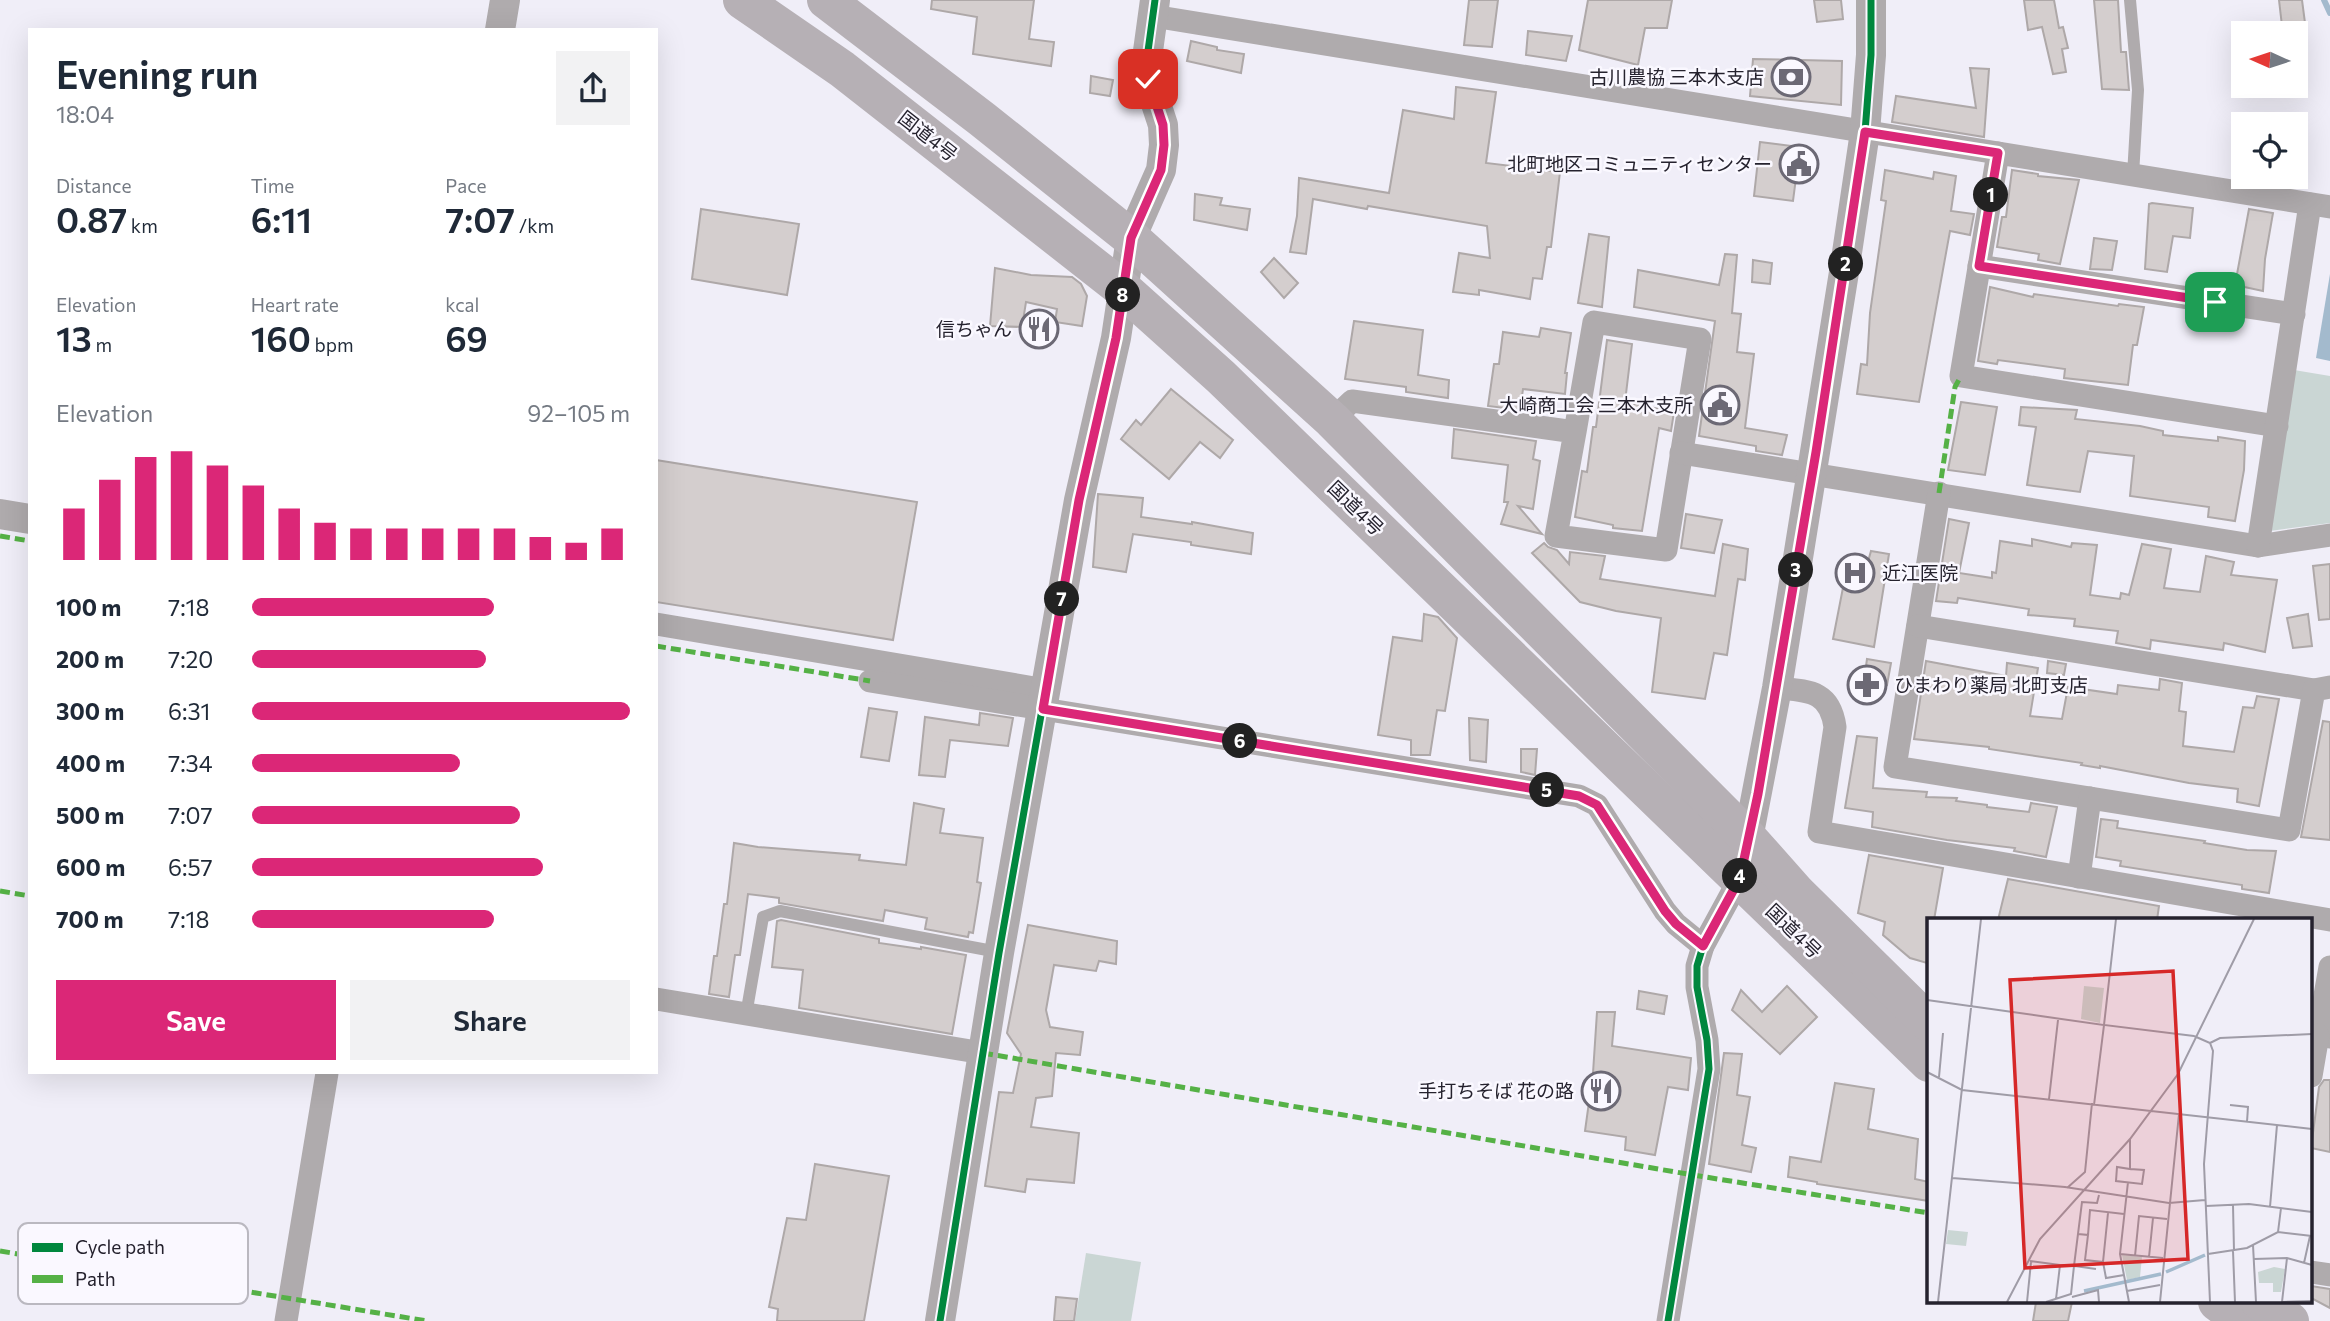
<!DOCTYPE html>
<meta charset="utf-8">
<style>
:root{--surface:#fff;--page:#f2f2f3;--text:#1f2937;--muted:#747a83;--accent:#db2777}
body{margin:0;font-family:Commissioner,"Noto Sans JP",sans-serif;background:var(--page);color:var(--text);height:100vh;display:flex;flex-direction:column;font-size:26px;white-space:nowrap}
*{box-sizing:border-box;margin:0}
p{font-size:23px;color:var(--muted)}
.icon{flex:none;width:38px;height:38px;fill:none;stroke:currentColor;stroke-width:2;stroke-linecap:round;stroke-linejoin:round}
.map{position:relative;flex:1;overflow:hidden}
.sheet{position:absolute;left:28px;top:28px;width:630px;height:1046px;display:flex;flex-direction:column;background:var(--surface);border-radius:0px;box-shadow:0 7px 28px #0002}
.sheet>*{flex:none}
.needle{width:46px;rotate:273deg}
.buttons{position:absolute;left:2231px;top:21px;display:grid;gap:14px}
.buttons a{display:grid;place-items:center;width:77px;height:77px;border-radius:0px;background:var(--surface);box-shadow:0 7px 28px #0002;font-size:35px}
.pin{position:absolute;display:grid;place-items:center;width:60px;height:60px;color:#fff;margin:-30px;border-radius:14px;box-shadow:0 4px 10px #0006}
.km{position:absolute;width:35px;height:35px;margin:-18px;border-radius:50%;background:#222;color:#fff;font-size:19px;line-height:35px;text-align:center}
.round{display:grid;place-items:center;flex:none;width:74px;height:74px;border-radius:0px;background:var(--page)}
.head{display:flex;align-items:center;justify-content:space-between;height:119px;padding:0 28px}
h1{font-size:38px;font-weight:600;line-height:52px}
.stats{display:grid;grid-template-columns:repeat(3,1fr);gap:10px;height:119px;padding:7px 28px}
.stats div{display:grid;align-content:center}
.stats b{font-size:35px;font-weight:600}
.stats small{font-size:19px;font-weight:400}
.stats p{font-size:19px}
.chart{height:196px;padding:14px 28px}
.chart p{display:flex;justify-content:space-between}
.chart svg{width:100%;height:126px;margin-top:7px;stroke:var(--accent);stroke-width:6}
.action{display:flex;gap:14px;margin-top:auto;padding:14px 28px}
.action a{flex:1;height:80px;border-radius:0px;background:var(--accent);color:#fff;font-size:28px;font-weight:600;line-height:80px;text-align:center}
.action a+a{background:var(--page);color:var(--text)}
ul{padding:0 28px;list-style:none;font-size:23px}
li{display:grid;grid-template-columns:112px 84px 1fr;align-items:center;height:52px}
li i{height:18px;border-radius:9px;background:var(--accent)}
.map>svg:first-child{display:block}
.green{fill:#cad6d4}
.water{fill:#a3bacd}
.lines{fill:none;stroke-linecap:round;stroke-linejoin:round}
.stream{stroke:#a3bacd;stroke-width:6}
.building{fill:#d4cece;stroke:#aea8a8;stroke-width:2}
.service{stroke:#afabad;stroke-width:12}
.minor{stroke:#afabad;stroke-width:23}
.tertiary{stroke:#afabad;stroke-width:30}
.trunk{stroke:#b6b0b5;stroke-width:38}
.quiet{stroke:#55b146;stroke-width:5;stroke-dasharray:10 5;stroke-linecap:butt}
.cycleway-casing{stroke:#faf8ff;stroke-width:11}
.cycleway{stroke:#00873e;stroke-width:7}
.route-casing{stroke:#fff;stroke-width:14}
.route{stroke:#db2777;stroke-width:9}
.labels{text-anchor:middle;stroke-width:5;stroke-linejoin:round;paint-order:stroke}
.poi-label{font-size:19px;fill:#25222e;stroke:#faf8ff;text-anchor:end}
.street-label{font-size:19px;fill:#25222e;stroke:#faf8ff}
.inset-river{fill:none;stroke:#a3bacd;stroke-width:3.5}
.inset-road{fill:none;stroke:#9f9ca7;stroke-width:2}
.view{fill:#d62828;fill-opacity:0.15;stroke:#d62828;stroke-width:3.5}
.inset-edge{fill:none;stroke:#25222e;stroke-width:3.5}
.key{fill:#faf8ff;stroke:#bab8c0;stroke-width:2}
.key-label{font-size:19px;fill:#25222e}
</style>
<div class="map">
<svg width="2330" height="1321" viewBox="0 0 2330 1321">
<rect width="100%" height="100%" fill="#f0eef8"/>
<g class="green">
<path d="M2294 370 2330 376V523L2270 531Z"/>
<path d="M1086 1253 1141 1262 1131 1321H1075Z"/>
</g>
<path class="water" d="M2330 274V361L2316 358Z"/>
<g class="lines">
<path class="stream" d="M2324 0 2330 13"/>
</g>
<g class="building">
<path d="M932 0H1034L1029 39 1054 42 1051 66 973 54 977 17 931 9Z"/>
<path d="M1469 0H1498L1492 47 1464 45Z"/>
<path d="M1588 0H1672L1667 28H1645L1638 65 1579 50Z"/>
<path d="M1814 0H1841L1843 19 1817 22Z"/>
<path d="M2024 0H2054L2059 28 2063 27 2068 48 2062 49 2066 72 2053 74 2042 27 2028 30Z"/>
<path d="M2094 0H2118L2121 52H2126L2129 90 2102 89Z"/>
<path d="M2279 0H2302L2305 23 2282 26Z"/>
<path d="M1528 31 1572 36 1566 61 1526 55Z"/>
<path d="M1191 41 1217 47V50L1244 54 1241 73 1187 61Z"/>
<path d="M1753 59 1842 61 1841 105 1750 96Z"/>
<path d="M1970 68 1989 69 1984 137 1892 122 1896 96 1976 108Z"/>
<path d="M1091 76 1113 80 1110 96 1090 93Z"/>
<path d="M1456 87 1496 92 1486 163 1560 172 1551 247H1547L1542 279 1533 278 1530 299 1479 290V295L1453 292 1459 253 1490 258 1487 226 1368 206 1367 209 1313 199 1306 254 1290 252 1297 216 1299 178 1389 193 1403 110 1454 119Z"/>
<path d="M1760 142 1800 147 1793 201 1754 196Z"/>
<path d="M1885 170 1933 179 1934 172 1956 176 1951 211 1974 214 1970 235 1950 231 1919 402 1857 394 1861 364 1867 365 1870 313 1886 201 1881 200Z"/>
<path d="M2012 170 2038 174V176L2079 180 2060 264 2038 260 2039 254 1997 247 2002 217H2006Z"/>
<path d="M1195 194 1222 198 1220 205 1250 209 1247 230 1194 220Z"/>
<path d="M2152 203 2193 208 2190 238 2173 236 2167 272 2145 269 2149 204Z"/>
<path d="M701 209 799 224 787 295 692 279Z"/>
<path d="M2249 209 2273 213 2265 259 2263 291 2235 285Z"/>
<path d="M1589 234 1609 237 1602 307 1578 303Z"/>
<path d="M2094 238 2117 241 2112 270 2090 269Z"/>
<path d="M1725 254 1737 255 1732 313 1741 314 1737 352 1754 354 1745 428 1787 435 1782 455 1756 451V446L1699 436 1715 321 1634 307 1638 270 1719 285Z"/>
<path d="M1274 258 1298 283 1284 298 1261 272Z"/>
<path d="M1753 260 1772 263 1770 284 1752 282Z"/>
<path d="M995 268 1031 275 1072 277 1081 284 1087 296 1082 326 1055 322 1057 309 1026 302 1022 327 990 326Z"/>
<path d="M1990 287 2033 297 2034 294 2118 306 2119 304 2144 307 2137 345H2133L2128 385 2064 378 2065 369 1998 360 1997 364 1978 361Z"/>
<path d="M1354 321 1423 330 1418 375 1449 380 1448 398 1406 392V387L1345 379Z"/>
<path d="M1541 328 1571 333 1565 373H1567L1565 394 1523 389 1520 410 1488 406 1494 364H1499L1503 332 1539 337Z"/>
<path d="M1607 340 1632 344 1625 402 1674 412 1671 431 1659 428 1642 531 1613 528V525L1575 517 1582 471 1587 472 1593 427H1596Z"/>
<path d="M1171 389 1233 440 1220 458 1200 442 1169 479 1121 439 1136 420 1141 425Z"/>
<path d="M1961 402 1997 407 1985 475 1948 470Z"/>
<path d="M2021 407 2077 410 2075 419 2140 426 2163 431V435L2218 441V437L2245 441 2244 470 2235 521 2208 517 2209 507 2130 496 2134 456 2088 451 2080 492 2027 485 2036 427 2019 425Z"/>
<path d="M1454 429 1536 441 1533 459 1540 461 1533 509 1518 506 1542 534 1501 524 1508 502H1504L1508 465 1452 458Z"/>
<path d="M656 460 917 502 893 640 656 602Z"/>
<path d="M1098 494 1143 498 1141 517 1192 524V522L1253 533 1251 554 1191 545V542L1133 534 1126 572 1093 567Z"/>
<path d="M1686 514 1722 520 1714 553 1681 548Z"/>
<path d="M1949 519 1969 523 1959 573 1992 578V572L1996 573 2000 541 2032 546V539L2071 547 2072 543 2097 545 2090 595 2120 599 2121 593 2129 595 2142 544 2171 549 2164 588 2200 592 2206 556 2234 562 2231 575 2277 580 2265 652 2224 643 2223 650 2151 640 2150 649 2116 643 2118 631 2074 626 2075 619 2028 615 2029 609 1958 598 1957 603 1936 601Z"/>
<path d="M1544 543 1548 547 1557 550 1569 564 1570 552 1605 556 1600 579 1715 596 1723 544 1748 549 1745 580 1738 579 1727 655 1714 653 1705 699 1652 692 1661 618 1616 611 1580 602 1532 553Z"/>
<path d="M1871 551 1889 554 1874 647 1833 639 1848 562 1867 565Z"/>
<path d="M2330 564V619L2319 620 2313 566Z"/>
<path d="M1424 614 1438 617 1457 638 1445 711 1437 710 1430 755H1411V740L1378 735 1393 637 1422 641Z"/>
<path d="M2308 614 2312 646 2293 648 2287 618Z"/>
<path d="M1867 659 1891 663 1887 685 1864 680Z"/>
<path d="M1926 661 2006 676 2007 663 2038 668 2030 716 2062 719 2068 687 2117 694 2118 685 2159 690 2160 679 2182 683 2179 711 2186 712 2183 746 2234 752 2243 707 2254 708 2257 696 2279 699 2259 806 2237 802 2238 789 2189 783 2100 766V768L2081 765 2082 763 1989 749V747L1914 739Z"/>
<path d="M2048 661 2066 664 2064 675 2047 673Z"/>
<path d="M869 708 897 712 889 761 861 757Z"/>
<path d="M980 713 1013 718 1008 746 950 740 945 777 919 775 925 717 979 725Z"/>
<path d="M1469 718 1488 720 1486 762 1470 760Z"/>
<path d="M2323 721 2330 722V840L2301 837Z"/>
<path d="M1857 736 1877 738 1873 788 1927 792 1926 797 1957 798 1956 801 1987 805V807L2029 812 2031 803 2057 807 2046 857 2014 851 2015 848 1947 840 1872 827 1873 812 1845 808Z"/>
<path d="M1521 749H1537L1535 775 1521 772Z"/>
<path d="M914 803 944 809 940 833 983 838 977 882 981 883 973 933 969 932 968 937 925 929 927 918 885 910 883 921 779 903V898L748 894 740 955H735L729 997 709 994 714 956H717L724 904H727L734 843 758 847 860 855 859 860 906 865Z"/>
<path d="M2101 819 2118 821 2117 828 2205 841 2204 843 2247 850 2276 851 2269 893 2242 889V885L2120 866 2121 861 2096 857Z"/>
<path d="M1869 855 1943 868 1934 920H1929L1927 963 1910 958 1883 935 1885 922 1858 913Z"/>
<path d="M2008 879 2159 906 2157 920H1998Z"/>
<path d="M781 920 879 939V943L921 949V947L966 955 952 1034 799 1008 803 970 772 967 777 921Z"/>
<path d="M1028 925 1117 941 1116 964 1099 961 1096 971 1054 965 1046 1010 1050 1027 1083 1032 1080 1055 1056 1053 1052 1096 1036 1098 1031 1127 1079 1133 1074 1183 1027 1179 1025 1192 985 1186 999 1092 1013 1093 1021 1054 1007 1033Z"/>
<path d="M1787 986 1817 1017 1780 1054 1732 1010 1741 990 1762 1012Z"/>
<path d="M1639 991 1667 996 1664 1014 1637 1009Z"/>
<path d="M1597 1012H1615L1612 1046 1691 1058 1688 1090 1668 1087 1655 1155 1625 1150 1626 1137 1585 1131 1593 1073Z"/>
<path d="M1724 1053 1742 1054 1737 1095 1750 1097 1742 1145 1756 1148 1751 1172 1709 1164Z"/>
<path d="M2324 1080H2330V1152L2311 1148 2319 1087Z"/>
<path d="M1835 1083 1874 1089 1868 1129 1918 1139 1915 1179 1929 1182V1201L1817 1184V1182L1788 1177 1790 1157 1821 1162Z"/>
<path d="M815 1164 889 1176 864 1321H777L778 1309 769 1307 787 1218 806 1220Z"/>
<path d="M2311 1286 2330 1289V1308L2311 1298Z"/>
<path d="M1056 1297 1077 1299 1074 1321H1054Z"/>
<path d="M2036 1302H2072L2068 1321H2033Z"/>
</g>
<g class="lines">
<g class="service">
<path d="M2130 0 2138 90 2133 175"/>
<path d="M746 1015 763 917 780 911 998 952"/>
</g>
<g class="minor">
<path d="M1153 16 2330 207"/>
<path d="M1998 153 1961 376 2277 426"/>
<path d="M1979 266 2294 314"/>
<path d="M1332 420 1352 401 1575 432 1556 536 1666 550 1700 339 1594 322 1575 432"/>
<path d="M1681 453 2258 546 2330 535"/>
<path d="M1939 493 1895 767 2090 798"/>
<path d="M2258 546 2310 204"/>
<path d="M656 624 1046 690"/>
<path d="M1918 626 2314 690"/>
<path d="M870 681 1579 796 1597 805 1665 911 1676 924 1703 946"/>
<path d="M1777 688C1808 691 1830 690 1835 727L1819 832 2330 920"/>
<path d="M2079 877 2090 798 2289 830 2314 690 2330 687"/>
<path d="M2330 967 2318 1035 2330 1037"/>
<path d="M656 999 983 1053"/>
<path d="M2311 1076 2318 1035"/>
<path d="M2311 1272 2330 1275"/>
<path d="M286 1321 327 1073"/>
<path d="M1668 1321 1709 1069 1707 1040 1697 987V966L1703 946 1740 878"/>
</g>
<g class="tertiary">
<path d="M500 30 505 0"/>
<path d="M0 514 30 519"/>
<path d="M1745 854 1777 688 1845 266 1865 132 1871 55V0"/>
<path d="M940 1321 999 953 1079 500 1116 338 1131 238 1161 170 1164 145 1163 125 1148 79V51L1155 0"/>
</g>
<g class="trunk">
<path d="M742 0 842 69 1124 290 1221 377 1929 1063"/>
<path d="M826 0 982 119 1131 238 1332 420 1749 839 1797 893 1929 1023"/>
<path d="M2217 1302 2242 1321"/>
<path d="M2260 1302 2290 1321"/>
</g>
<g class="quiet">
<path d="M1939 493 1955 387 1961 376"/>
<path d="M0 536 30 541"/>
<path d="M656 646 870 681"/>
<path d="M0 891 30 896"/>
<path d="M983 1053 1693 1175 1929 1213"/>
<path d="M0 1251 427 1321"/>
</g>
<defs>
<g id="cycleway">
<path d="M940 1321 999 953 1079 500 1116 338 1131 238 1161 170 1164 145 1163 125 1148 79V51L1155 0"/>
<path d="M1668 1321 1709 1069 1707 1040 1697 987V966L1703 946 1740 878 1758 794 1816 452 1865 132 1871 55V0"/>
</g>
</defs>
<use href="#cycleway" class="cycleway-casing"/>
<use href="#cycleway" class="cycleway"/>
</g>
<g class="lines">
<defs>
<path id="route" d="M1148 79 1163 125 1164 145 1161 170 1131 238 1116 338 1079 500 1043 709 1579 796 1597 805 1665 911 1676 924 1703 946 1740 878 1758 794 1816 452 1865 132 1998 153 1979 266 2215 302"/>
</defs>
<use href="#route" class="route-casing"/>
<use href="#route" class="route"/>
</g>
<defs>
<symbol id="bank-ring" viewBox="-11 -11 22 22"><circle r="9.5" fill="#faf8ff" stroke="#6c6975" stroke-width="1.5"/><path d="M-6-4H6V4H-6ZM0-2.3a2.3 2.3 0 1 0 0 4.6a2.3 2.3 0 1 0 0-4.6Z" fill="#6c6975"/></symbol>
<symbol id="civic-ring" viewBox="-11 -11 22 22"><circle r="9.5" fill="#faf8ff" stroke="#6c6975" stroke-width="1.5"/><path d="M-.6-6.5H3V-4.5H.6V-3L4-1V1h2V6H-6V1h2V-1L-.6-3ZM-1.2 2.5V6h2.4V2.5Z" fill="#6c6975"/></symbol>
<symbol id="restaurant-ring" viewBox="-11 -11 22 22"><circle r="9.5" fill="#faf8ff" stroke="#6c6975" stroke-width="1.5"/><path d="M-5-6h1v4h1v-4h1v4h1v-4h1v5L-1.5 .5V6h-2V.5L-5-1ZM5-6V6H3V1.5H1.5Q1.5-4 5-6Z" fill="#6c6975"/></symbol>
<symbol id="hospital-ring" viewBox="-11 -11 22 22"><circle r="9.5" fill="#faf8ff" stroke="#6c6975" stroke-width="1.5"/><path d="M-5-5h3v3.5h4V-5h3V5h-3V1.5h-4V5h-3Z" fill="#6c6975"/></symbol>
<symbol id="pharmacy-ring" viewBox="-11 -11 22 22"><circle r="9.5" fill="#faf8ff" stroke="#6c6975" stroke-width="1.5"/><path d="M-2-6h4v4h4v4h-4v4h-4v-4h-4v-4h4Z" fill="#6c6975"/></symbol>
</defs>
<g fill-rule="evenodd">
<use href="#bank-ring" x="1769" y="55" width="44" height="44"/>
<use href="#civic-ring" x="1777" y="142" width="44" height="44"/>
<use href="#restaurant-ring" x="1017" y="307" width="44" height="44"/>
<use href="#civic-ring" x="1698" y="383" width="44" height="44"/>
<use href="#hospital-ring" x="1833" y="551" width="44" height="44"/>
<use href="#pharmacy-ring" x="1845" y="663" width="44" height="44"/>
<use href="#restaurant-ring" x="1579" y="1069" width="44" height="44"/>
</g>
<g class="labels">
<g class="poi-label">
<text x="1764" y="84">古川農協 三本木支店</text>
<text x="1772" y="171">北町地区コミュニティセンター</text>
<text x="1012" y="336">信ちゃん</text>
<text x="1693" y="412">大崎商工会 三本木支所</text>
<text x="1882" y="580" text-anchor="start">近江医院</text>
<text x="1894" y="692" text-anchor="start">ひまわり薬局 北町支店</text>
<text x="1574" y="1098">手打ちそば 花の路</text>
</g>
<g class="street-label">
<text transform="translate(928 136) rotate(38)" y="7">国道4号</text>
<text transform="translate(1356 508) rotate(44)" y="7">国道4号</text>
<text transform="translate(1794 931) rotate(44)" y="7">国道4号</text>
</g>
</g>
<g transform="translate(1927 918)">
<rect width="385" height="385" fill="#f0eef8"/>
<path d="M157 68 177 70 173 105 154 101ZM21 312 41 314 39 328 19 326ZM195 337 215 339 213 359 200 362ZM347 349 358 351 354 374H346V365H332L331 354Z" fill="#cad6d4"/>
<path class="inset-river" d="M239 354 278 337M157 373 234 356"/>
<path class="inset-road" d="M189 1 177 107 267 118M0 82 177 107 167 187M267 118 283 125 286 133 277 246 283 384M283 125 293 120 385 116M0 154 35 172 385 211M12 159 16 115M122 181 131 102M303 187 321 189 320 204M203 251 217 252 215 266 189 263 190 249 203 251V221M25 260 138 269 242 285 278 282M201 264 193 336 202 384M140 270 158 254 165 185M306 287 307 333M279 288 322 286 385 294M343 289 350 207M351 314 354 290M151 316 161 317 158 342 176 344 179 360 197 357M161 317 163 292 197 296M326 327 329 384M306 333 308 384M193 336 236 340M281 336 320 330 351 314 385 318M208 338 212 298 240 301M222 339 226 300M327 341 360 340 385 347M103 343 133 347M176 344 181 295M377 345 383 318M169 351 147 348 155 284 170 285 172 277M200 373 233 367M145 379 171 372 172 384M11 384 54 1M80 384 113 321 203 221 251 156 327 1M100 384 104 344M119 384 144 376 147 348 133 347 129 381M233 384 252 196M355 384 360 340M355 384 385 383"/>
<path class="view" d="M246 53 261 341 98 350 83 62Z"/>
<rect width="385" height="385" class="inset-edge"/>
</g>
<rect x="18" y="1223" width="230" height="81" rx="10" class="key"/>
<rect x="32" y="1243" width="31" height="9" fill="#00873e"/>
<rect x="32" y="1275" width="31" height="8" fill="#55b146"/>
<g class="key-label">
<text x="75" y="1254">Cycle path</text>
<text x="75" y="1286">Path</text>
</g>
</svg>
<div class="buttons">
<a><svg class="needle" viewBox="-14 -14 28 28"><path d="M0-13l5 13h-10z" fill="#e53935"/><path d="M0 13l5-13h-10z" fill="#747a83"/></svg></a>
<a><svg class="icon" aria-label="locate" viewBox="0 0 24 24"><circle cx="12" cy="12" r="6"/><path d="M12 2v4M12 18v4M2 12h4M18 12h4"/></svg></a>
</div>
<div class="pin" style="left:2215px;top:302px;background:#1e9e55"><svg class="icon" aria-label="arrive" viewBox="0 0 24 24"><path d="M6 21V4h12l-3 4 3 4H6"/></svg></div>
<div class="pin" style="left:1148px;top:79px;background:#d93025"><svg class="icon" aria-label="check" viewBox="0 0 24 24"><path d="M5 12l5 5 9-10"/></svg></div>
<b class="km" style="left:1991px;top:195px">1</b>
<b class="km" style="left:1846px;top:264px">2</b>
<b class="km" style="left:1796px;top:570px">3</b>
<b class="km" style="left:1740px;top:876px">4</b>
<b class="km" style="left:1547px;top:790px">5</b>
<b class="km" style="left:1240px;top:741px">6</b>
<b class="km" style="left:1062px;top:599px">7</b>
<b class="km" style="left:1123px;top:295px">8</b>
<section class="sheet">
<div class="head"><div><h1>Evening run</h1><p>18:04</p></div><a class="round"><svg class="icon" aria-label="share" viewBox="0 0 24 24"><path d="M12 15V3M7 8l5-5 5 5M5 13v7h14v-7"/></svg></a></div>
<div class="stats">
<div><p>Distance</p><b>0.87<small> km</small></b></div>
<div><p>Time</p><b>6:11</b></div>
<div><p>Pace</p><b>7:07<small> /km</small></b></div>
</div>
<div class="stats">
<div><p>Elevation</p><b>13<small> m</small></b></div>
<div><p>Heart rate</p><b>160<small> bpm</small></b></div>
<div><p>kcal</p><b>69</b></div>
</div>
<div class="chart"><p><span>Elevation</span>92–105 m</p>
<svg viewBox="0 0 160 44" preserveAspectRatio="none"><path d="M5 44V26M15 44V16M25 44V8M35 44V6M45 44V11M55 44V18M65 44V26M75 44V31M85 44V33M95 44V33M105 44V33M115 44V33M125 44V33M135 44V36M145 44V38M155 44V33"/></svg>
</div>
<ul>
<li><b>100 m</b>7:18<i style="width:64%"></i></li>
<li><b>200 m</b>7:20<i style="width:62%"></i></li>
<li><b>300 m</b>6:31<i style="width:100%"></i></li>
<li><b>400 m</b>7:34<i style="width:55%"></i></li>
<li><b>500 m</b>7:07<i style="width:71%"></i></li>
<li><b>600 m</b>6:57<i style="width:77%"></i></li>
<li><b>700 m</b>7:18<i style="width:64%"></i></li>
</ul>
<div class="action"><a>Save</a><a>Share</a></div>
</section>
</div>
